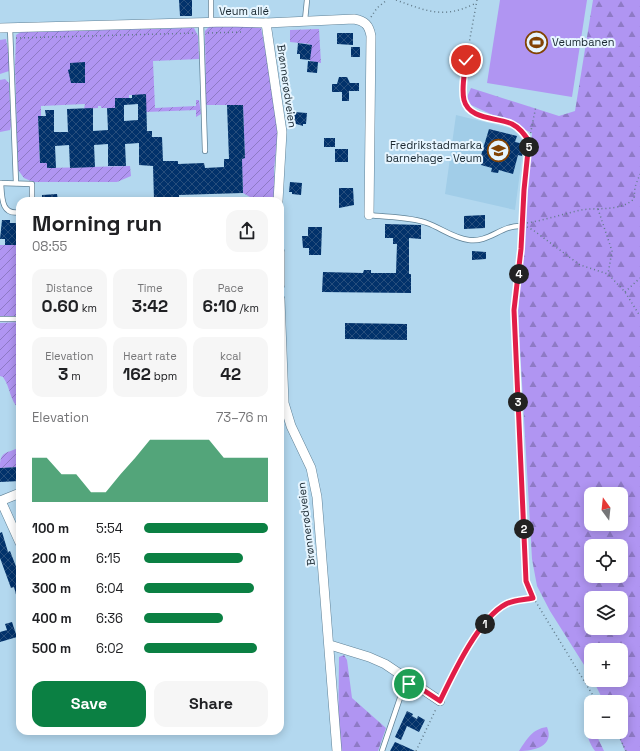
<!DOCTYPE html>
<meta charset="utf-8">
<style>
:root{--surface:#fff;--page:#f6f6f6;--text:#202124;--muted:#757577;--accent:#0b8043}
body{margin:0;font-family:"Space Grotesk",sans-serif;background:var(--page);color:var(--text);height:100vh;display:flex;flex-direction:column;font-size:15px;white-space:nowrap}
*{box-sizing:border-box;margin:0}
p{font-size:13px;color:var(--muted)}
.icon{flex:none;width:22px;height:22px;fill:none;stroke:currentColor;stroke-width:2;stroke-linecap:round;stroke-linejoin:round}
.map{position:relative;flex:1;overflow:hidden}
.side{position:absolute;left:16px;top:197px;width:268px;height:538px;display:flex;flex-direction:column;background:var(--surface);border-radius:12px;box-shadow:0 2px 10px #0003}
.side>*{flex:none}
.needle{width:26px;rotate:345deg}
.fabs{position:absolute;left:584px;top:487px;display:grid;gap:8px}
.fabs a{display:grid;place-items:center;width:44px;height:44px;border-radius:8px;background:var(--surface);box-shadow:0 2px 10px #0003;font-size:20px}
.pin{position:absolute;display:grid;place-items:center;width:34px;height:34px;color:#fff;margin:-17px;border:2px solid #fff;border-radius:50%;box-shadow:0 1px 4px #0007}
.km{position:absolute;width:20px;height:20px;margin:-10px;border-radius:50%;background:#222;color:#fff;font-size:11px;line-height:20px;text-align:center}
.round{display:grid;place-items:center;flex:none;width:42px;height:42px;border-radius:12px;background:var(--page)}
.head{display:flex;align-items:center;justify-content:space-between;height:68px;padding:0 16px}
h1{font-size:22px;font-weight:700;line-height:30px}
.metrics{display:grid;grid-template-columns:repeat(3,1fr);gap:6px;height:68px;padding:4px 16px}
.metrics div{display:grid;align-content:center;border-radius:10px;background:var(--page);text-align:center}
.metrics b{font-size:17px;font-weight:700}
.metrics small{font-size:11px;font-weight:400}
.metrics p{font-size:11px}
.chart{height:112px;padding:8px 16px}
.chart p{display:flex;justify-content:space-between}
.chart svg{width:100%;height:72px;margin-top:4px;fill:var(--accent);opacity:.7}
.action{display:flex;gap:8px;margin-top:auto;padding:8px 16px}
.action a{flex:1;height:46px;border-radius:12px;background:var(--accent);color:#fff;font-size:16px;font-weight:700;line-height:46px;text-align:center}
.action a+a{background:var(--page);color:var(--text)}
ul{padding:0 16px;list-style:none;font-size:13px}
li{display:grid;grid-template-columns:64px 48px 1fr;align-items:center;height:30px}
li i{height:10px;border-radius:5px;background:var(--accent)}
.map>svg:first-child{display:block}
.built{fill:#a1cde8}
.forest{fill:url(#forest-firs);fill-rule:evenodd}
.garden{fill:url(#garden-furrows)}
.pitch{fill:#b095f2}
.building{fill:url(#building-cross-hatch);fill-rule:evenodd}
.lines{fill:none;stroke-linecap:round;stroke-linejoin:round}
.service-casing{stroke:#608297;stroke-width:6}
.minor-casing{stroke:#608297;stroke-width:10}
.path{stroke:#617a89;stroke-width:1.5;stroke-dasharray:1 3;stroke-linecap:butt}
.service{stroke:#fff;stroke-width:4.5}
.minor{stroke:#fff;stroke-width:9}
.route-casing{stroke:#fff;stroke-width:8}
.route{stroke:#e11d48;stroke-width:5}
.labels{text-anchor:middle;stroke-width:4;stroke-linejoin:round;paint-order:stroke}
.street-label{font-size:11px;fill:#1a2831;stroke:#e6f5ff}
.poi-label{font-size:11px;fill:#1a2831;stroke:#e6f5ff;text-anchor:start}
</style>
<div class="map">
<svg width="640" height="751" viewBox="0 0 640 751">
<defs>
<pattern id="forest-firs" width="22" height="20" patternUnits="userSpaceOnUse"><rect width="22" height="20" fill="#b095f2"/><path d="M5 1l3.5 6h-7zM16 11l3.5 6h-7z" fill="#8e7ac5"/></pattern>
<pattern id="garden-furrows" width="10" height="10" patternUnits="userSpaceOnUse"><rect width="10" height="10" fill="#b095f2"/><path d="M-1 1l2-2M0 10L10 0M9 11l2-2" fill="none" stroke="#8e7ac5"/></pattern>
<pattern id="building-cross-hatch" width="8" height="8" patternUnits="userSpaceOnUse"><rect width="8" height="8" fill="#02326b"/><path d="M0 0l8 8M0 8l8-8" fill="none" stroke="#274e7c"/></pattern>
</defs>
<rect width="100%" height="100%" fill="#b3d8ef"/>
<path class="built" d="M456 115 513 129 524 142 515 210 445 194Z"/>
<g class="forest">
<path d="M593 0H640V751H625L617 732H621V702H604L593 680H621V650H591V676L550 611 537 586 532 559 518 313 532 133 471 105 467 97 471 88 559 116 575 111ZM591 494H621V524H591ZM591 546H621V576H591ZM591 598H621V628H591Z"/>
<path d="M344 655 347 660 352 698 386 728 378 751H338L339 657Z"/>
<path d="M589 722 591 724V732H595L604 751H595C589 743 587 735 586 726Z"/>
<path d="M547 727C555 746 534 751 519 751 527 739 532 729 547 727Z"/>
</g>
<g class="garden">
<path d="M255 26 261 28 279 120 274 170 276 201H257L243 193 242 167 240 159 245 158 243 105H206L205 31 209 27Z"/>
<path d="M194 28 198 36 199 59 153 61 155 108 196 106V100H199L201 114 196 117V110L146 112V95H129V98L115 99V108H101V106H98V108L84 109 85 104 41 106V116H38L39 134 47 144 39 145 40 163H47L48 168 130 166 131 176 117 182H33L24 178 18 170 15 67 16 35 21 32Z"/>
<path d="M319 29 321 63 310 61V59H304L310 44 290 42V30Z"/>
<path d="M6 39 12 70 0 74V40Z"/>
<path d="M5 79 9 83 11 126 10 130 0 132V80Z"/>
<rect x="0" y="245" width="20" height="73"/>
<path d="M20 322V410C9 400 11 388 3 377L0 376V323Z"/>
<path d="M20 427V475L19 467 0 468C0 452 4 454 18 448Z"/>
</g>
<path class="pitch" d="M500 0H587L572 97 487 83Z"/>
<g class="building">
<path d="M179 0H192V16H180Z"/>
<path d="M337 33H353V45L337 44Z"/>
<path d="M298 43 312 45 310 60 300 59V54H297Z"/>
<rect x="351" y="47" width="9" height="10"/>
<path d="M308 61 318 62 317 73 307 72Z"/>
<path d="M85 62V83H71L68 70 70 69V63Z"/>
<path d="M339 77H347L350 83H359V91H349V101H342V92H332V84H337Z"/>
<path d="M146 94 147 131H152V137H162L163 161H178V164L204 163 205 168 224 167V159H229L227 105H243L245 158 242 159 243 193 179 195V199L154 200 153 166 139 165V143L125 144 126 166H108V144L94 145 95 167 70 168 69 145 55 146 56 168H47V163H40L38 116H46L45 110H54V132H68L67 109 93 108V131L108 130 107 108H115V98H132V95ZM138 104V120L124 121V105Z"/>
<path d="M294 112 307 113 306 124H303V126L293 123Z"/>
<path d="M489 129 517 136 515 142 524 144 522 156 518 155 513 174 499 170 498 173 491 172 492 168 481 165 482 163 479 162Z"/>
<rect x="324" y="138" width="11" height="9"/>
<rect x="335" y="149" width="13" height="13"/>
<path d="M290 182 302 183 301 195 292 194V192H289Z"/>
<path d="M339 188H353L354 205 339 208Z"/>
<path d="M57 194 58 201H42V195Z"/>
<path d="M485 215V228L464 229V216Z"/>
<path d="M2 220H10V223H20V245H5V239H0Z"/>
<path d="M385 224 421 225V239L409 238V274H411V293L322 292 323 272 363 273 364 270H371V273H396L397 244H393V238H385Z"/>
<path d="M308 227H322L321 255H309V248H303L302 236H308Z"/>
<path d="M472 251 486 252V259L472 260Z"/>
<path d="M345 323 407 324V340L345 339Z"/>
<path d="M19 467 20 481 0 482V468Z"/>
<path d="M2 532 8 552 10 551 20 577V602H18L14 587 11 588 0 558V533Z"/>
<path d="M12 622 17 637 0 642V632L7 630 5 624Z"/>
<path d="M407 711 413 714 412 716 417 719 418 716 425 720 419 732 407 726 401 740 395 737Z"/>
<path d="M395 742 402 745 415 751H390Z"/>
</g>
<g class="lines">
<defs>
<g id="service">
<path d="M305 20 307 0"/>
<path d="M201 23 205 151"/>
<path d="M211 23V0"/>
<path d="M10 28 16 183"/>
<path d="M0 183 32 184V201"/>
<path d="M1 183C2 197 1 216 20 212"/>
<path d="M369 215C385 217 413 217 427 223 441 228 453 238 469 240 488 243 502 225 521 226"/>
<path d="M0 319H20"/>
<path d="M382 751 400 698 411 681"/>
</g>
<g id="minor">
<path d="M266 23 282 132 278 201"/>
<path d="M0 28 226 22 266 23 354 19C365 21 369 25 371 36L369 215"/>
<path d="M280 252V285"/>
<path d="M280 299 284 403 291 426 311 468 317 497 337 751"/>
<path d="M0 501 20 493"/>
<path d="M1 501 20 543"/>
<path d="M330 645 369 657 385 664 440 701"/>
</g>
</defs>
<use href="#service" class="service-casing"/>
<use href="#minor" class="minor-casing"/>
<g class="path">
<path d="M396 0C426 11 444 19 474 4"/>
<path d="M477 0 466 60 463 89 464 101 468 108 474 113 510 123 519 128 529 141 521 220"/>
<path d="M371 17 377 8 387 0"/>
<path d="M208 33 242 32"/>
<path d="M16 38 196 33"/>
<path d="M529 141 536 106"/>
<path d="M598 209 612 251 608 274"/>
<path d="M527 223C545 220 563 214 581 210 599 207 619 212 634 199L635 187 640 174"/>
<path d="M527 227 533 230 580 265 608 274 625 292 640 316"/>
<path d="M521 232V249L514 310 526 581 531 594 597 702"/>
<path d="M625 292 640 278"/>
<path d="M444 693C456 668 481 616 506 604 514 600 524 600 533 598"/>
<path d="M617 732 626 751"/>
<path d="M416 751 436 709"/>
</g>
<use href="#service" class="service"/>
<use href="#minor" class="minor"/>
</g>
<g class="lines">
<defs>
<path id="route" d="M409 684 411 682 440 701C453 674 479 618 506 604 514 600 524 600 533 598L526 581 525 558 514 310 521 249 524 190 529 141C524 134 520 128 512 124 497 117 469 120 464 100 461 87 465 73 466 60"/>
</defs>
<use href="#route" class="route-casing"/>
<use href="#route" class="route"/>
</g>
<defs>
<symbol id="stadium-ring" viewBox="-11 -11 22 22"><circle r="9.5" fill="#e6f5ff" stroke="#824304" stroke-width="1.5"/><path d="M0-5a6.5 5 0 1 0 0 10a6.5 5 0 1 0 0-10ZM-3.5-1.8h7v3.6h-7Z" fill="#824304"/></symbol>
<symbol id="school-ring" viewBox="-11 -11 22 22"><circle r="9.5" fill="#e6f5ff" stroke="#824304" stroke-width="1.5"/><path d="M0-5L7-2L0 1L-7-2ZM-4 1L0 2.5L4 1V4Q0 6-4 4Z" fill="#824304"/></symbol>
</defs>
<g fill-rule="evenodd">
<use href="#stadium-ring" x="524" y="30" width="25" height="25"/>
<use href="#school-ring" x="486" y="138" width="25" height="25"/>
</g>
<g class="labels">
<g class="street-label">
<text x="244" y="15">Veum allé</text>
<text transform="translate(287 86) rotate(82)" y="4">Brønnerødveien</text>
<text transform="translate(306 524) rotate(-97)" y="4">Brønnerødveien</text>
</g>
<g class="poi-label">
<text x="552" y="46">Veumbanen</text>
<text x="482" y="149" text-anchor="end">Fredrikstadmarka<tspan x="482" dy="13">barnehage - Veum</tspan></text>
</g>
</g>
</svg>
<div class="fabs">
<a><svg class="needle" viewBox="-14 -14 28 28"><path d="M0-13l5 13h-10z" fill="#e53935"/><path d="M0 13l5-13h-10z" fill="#757577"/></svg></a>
<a><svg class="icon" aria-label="locate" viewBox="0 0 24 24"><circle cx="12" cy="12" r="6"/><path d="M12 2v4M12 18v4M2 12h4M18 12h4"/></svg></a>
<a><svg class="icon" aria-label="layers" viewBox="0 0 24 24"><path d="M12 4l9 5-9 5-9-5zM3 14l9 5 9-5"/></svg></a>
<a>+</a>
<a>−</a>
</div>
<div class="pin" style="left:409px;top:684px;background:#1e9e55"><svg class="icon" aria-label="arrive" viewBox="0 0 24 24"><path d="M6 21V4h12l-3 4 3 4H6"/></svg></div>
<div class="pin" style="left:466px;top:60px;background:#d93025"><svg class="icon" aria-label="check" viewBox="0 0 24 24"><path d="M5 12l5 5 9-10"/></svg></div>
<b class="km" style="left:485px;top:624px">1</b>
<b class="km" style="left:524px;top:529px">2</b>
<b class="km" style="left:518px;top:402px">3</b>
<b class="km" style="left:519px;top:274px">4</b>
<b class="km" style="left:529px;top:147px">5</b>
<section class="side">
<div class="head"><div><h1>Morning run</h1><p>08:55</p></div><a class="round"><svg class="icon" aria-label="share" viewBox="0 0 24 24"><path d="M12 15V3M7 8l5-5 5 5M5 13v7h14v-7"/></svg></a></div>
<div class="metrics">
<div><p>Distance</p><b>0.60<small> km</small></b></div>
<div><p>Time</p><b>3:42</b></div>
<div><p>Pace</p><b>6:10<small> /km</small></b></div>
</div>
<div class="metrics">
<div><p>Elevation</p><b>3<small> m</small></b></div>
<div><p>Heart rate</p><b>162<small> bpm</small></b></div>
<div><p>kcal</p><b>42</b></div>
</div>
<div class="chart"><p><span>Elevation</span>73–76 m</p>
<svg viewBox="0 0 160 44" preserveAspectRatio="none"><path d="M0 44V17L10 17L20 27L30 27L40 38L50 38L60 27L70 17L80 6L90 6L100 6L110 6L120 6L130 17L140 17L150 17L160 17V44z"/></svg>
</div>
<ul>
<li><b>100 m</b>5:54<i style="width:100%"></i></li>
<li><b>200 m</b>6:15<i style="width:80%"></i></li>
<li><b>300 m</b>6:04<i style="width:89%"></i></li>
<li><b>400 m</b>6:36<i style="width:64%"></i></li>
<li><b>500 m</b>6:02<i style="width:91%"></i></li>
</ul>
<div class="action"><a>Save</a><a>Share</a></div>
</section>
</div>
